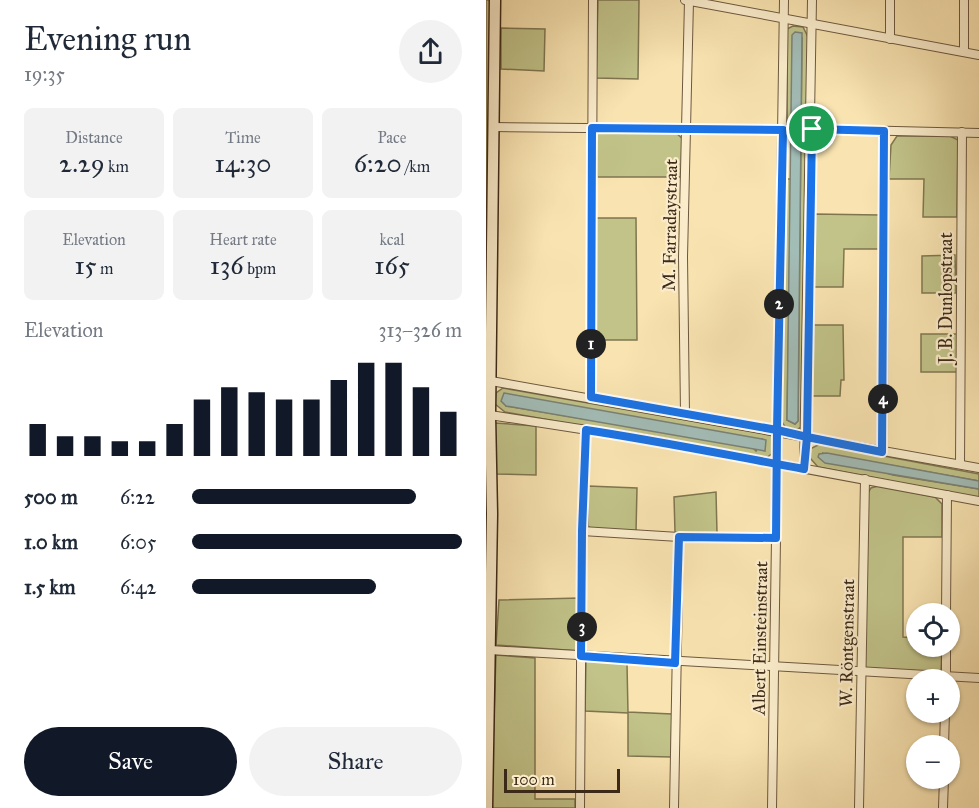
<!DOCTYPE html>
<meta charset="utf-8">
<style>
:root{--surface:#fff;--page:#f2f2f3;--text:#1f2937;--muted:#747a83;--accent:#111827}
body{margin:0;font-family:"IM FELL Great Primer",serif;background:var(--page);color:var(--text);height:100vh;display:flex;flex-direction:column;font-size:22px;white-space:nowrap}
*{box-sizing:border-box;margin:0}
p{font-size:20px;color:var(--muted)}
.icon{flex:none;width:33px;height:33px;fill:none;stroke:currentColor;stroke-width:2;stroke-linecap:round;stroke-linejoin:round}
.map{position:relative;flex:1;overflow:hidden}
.side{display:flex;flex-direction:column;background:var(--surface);width:486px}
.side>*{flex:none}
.tools{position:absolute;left:420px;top:603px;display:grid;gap:12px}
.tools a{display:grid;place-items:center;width:54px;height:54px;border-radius:50%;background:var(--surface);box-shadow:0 2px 4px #0004;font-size:30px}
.scale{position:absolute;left:18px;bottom:15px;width:116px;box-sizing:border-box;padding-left:6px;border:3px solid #3d2917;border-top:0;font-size:16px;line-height:21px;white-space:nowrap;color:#3d2917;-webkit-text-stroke:4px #fbedcc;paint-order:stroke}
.pin{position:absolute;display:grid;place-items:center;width:51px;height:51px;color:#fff;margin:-26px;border:3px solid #fff;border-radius:50%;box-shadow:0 2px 6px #0007}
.km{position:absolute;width:30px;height:30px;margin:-15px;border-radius:50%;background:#222;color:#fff;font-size:16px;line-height:30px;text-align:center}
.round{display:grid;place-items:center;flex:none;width:63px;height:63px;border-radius:32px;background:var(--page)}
.summary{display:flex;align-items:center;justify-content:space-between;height:102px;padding:0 24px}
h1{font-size:33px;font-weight:600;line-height:45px}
.figures{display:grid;grid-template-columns:repeat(3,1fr);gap:9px;height:102px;padding:6px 24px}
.figures div{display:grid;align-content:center;border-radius:9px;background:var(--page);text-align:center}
.figures b{font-size:26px;font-weight:600}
.figures small{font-size:16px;font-weight:400}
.figures p{font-size:16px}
.chart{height:168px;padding:12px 24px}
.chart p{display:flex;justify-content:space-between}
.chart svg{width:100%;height:108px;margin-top:6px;stroke:var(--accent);stroke-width:6}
.button{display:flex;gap:12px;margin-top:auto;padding:12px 24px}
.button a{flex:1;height:69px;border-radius:36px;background:var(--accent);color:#fff;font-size:24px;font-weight:600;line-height:69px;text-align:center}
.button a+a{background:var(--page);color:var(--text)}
ul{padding:0 24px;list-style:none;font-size:20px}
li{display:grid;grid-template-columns:96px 72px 1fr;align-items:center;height:45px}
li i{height:15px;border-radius:8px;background:var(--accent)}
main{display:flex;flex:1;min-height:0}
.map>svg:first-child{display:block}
.green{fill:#c1c389;stroke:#7f7650;stroke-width:1.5;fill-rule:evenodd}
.water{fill:#a2bcb6;stroke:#7a8176;stroke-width:1.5}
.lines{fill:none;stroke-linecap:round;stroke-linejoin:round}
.street-casing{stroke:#6c583e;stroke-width:10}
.secondary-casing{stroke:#3d2917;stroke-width:13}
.street{stroke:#fbedcc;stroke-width:8}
.secondary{stroke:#fbedcc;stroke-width:10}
.route-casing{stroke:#fff;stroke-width:12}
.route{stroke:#1a73e8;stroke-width:8}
.labels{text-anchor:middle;stroke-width:4.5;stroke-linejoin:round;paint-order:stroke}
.street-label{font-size:18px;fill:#3d2917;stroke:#fbedcc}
</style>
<main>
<section class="side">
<div class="summary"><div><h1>Evening run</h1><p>19:35</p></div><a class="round"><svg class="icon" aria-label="share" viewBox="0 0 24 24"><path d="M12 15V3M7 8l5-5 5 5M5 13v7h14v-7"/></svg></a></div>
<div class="figures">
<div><p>Distance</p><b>2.29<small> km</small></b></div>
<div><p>Time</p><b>14:30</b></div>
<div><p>Pace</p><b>6:20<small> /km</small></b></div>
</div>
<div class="figures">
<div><p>Elevation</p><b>15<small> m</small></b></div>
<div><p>Heart rate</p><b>136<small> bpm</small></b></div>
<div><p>kcal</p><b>165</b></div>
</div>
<div class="chart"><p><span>Elevation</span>313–326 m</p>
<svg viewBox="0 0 160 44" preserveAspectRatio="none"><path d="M5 44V31M15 44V36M25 44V36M35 44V38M45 44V38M55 44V31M65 44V21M75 44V16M85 44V18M95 44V21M105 44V21M115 44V13M125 44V6M135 44V6M145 44V16M155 44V26"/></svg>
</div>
<ul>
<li><b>500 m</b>6:22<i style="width:83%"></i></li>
<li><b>1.0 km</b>6:05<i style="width:100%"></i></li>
<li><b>1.5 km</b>6:42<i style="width:68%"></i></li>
</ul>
<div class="button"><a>Save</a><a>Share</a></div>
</section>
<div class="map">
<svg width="493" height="808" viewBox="0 0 493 808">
<rect width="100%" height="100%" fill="#f9e4b1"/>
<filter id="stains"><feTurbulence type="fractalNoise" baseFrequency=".00333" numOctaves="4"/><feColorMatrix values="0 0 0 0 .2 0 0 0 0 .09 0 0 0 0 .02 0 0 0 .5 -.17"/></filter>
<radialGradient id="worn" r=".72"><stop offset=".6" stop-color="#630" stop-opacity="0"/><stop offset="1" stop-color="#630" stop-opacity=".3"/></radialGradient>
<g class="green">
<path d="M0 0H5L0 623Z"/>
<path d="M112 0H153L152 79 110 78Z"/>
<path d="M307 26 317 27 322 37 317 426 309 431 301 430 296 422 299 179H305L301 420 309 424 312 421 316 37 306 134H301V29Z"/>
<path d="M15 28 59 29 58 71 15 69Z"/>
<path d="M111 131 189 132 198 140 197 177H111Z"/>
<path d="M411 136H464L472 140 471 217H437L438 179H403L405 145Z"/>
<path d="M328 214 394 215 393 249H358L357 287H327Z"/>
<path d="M109 218H150L151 340H110Z"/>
<path d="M469 255 470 293H436V256Z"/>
<path d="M325 325H357L358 380H355L354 396H325Z"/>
<rect x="435" y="334" width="36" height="38"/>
<path d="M17 388 279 434 287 436 288 452 279 459 19 412 9 404 10 393ZM18 394 268 439H276L270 451 266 447 20 406Z"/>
<path d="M9 423 50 426V475L10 474Z"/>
<path d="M334 444 493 474V481L336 453 407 475 493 489V498L332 467 324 458V449Z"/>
<path d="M102 486 151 488 150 532 107 530 102 526Z"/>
<path d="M392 486 449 497 456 504V537H417V637L430 638V646L456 647 455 672 380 668 378 665 381 495 385 488Z"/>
<path d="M230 492 231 533 189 532 188 497Z"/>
<path d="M94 598V651L10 645 13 600Z"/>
<path d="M10 655 49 658V799H89V808H5Z"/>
<path d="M100 659 141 664 142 712 186 714 185 757 142 756V713L99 711Z"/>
</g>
<g class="water">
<path d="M309 32 316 33V36L312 421 309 424 301 420 306 35Z"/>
<path d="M18 393 276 439 280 440 279 451 20 406 15 401Z"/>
<path d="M341 453 493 481V489L339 463 332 457 333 454Z"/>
</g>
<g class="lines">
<defs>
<g id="street">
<path d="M199 0 493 55"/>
<path d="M404 0V39"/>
<path d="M478 52V0"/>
<path d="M8 127 297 130"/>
<path d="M326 129 493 133"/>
<path d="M5 381 493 468"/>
<path d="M105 397 107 0"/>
<path d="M199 414 197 257 203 1"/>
<path d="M4 415 153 438 493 501"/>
<path d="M397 451 398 131"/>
<path d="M474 464 476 132"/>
<path d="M318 469 326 0"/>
<path d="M96 531 193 537 290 538"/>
<path d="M460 614 461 495"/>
<path d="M4 650 493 678"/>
<path d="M460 680V646"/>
<path d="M458 746 459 712"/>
<path d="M94 808 96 531 100 430"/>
<path d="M188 808 193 537"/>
<path d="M286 808 298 0"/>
<path d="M373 808 379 479"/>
<path d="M457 808 458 778"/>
</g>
<path id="secondary" d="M1 808 6 514 4 415 9 0"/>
</defs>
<use href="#street" class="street-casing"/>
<use href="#secondary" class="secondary-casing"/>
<use href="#street" class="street"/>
<use href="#secondary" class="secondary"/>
</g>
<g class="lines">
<defs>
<path id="route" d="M326 129 321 437 291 430 105 397 106 128 297 130 291 430 290 538 193 537 189 663 95 656 96 531 100 430C173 441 246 456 318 469L321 437 396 452 398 131 326 129"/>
</defs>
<use href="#route" class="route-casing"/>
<use href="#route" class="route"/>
</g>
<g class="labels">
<g class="street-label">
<text transform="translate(184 225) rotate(-89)" y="6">M. Farradaystraat</text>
<text transform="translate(460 298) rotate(-90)" y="6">J. B. Dunlopstraat</text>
<text transform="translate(274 638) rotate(-89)" y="6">Albert Einsteinstraat</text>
<text transform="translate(361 643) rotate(-89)" y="6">W. Röntgenstraat</text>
</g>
</g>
<rect width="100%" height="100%" filter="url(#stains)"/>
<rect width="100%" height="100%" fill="url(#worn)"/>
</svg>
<div class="tools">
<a><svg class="icon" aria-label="locate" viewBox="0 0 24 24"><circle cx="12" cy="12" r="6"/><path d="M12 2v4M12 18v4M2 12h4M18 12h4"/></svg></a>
<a>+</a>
<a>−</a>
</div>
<div class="scale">100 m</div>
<div class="pin" style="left:326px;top:129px;background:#1e9e55"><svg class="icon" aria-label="arrive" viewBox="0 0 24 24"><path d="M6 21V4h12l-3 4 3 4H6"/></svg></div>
<b class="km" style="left:105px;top:344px">1</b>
<b class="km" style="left:293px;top:304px">2</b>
<b class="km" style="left:96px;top:627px">3</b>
<b class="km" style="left:397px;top:399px">4</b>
</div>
</main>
